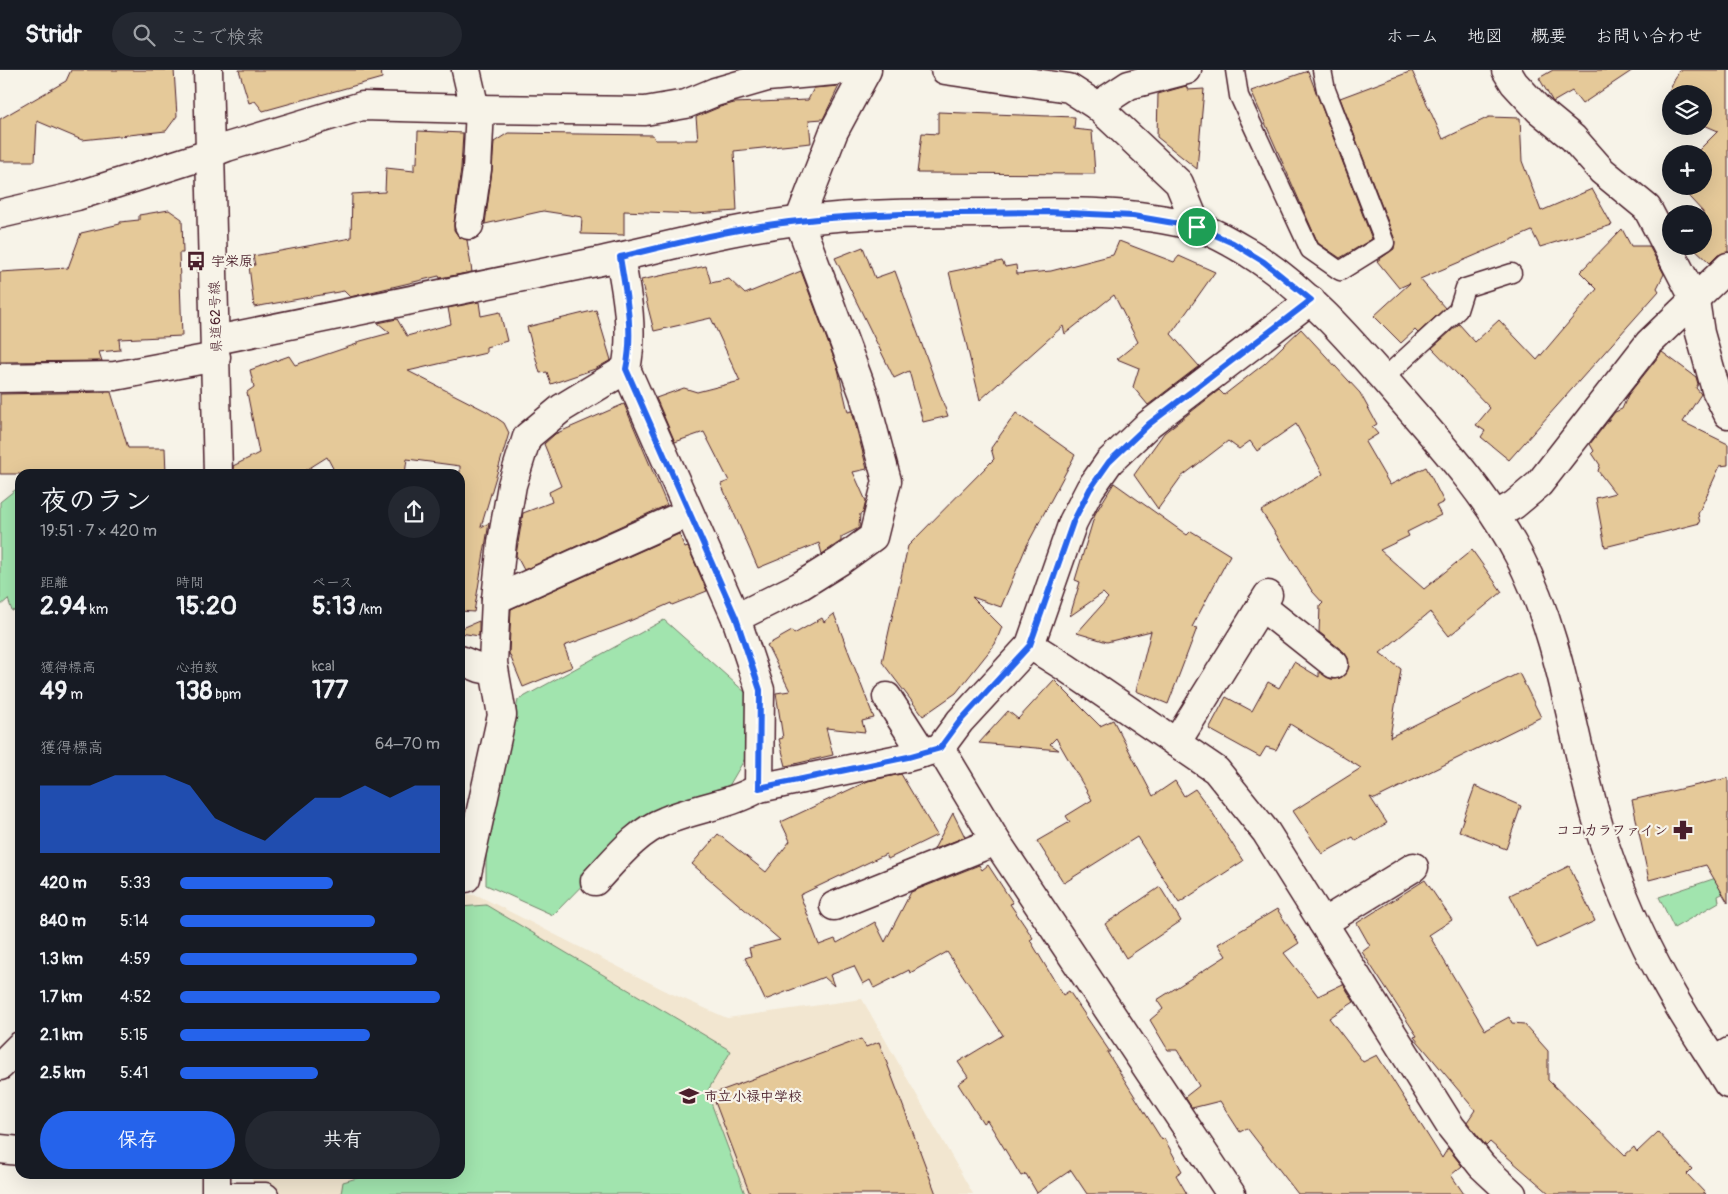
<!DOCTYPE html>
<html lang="ja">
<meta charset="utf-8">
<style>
:root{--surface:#171b24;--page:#242831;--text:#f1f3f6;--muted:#9ea1a6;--line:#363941;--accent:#2563eb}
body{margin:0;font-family:Pangolin,"Klee One",sans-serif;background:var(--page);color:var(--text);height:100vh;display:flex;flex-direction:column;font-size:19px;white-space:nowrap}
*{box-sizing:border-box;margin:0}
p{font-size:16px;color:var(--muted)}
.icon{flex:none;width:28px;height:28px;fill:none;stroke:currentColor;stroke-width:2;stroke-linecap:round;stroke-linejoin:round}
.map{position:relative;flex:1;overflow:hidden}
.panel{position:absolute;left:15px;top:399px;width:450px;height:710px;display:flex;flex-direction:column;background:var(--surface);border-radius:15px;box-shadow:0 5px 20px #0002}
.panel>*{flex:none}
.buttons{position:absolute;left:1662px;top:15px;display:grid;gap:10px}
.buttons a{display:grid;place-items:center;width:50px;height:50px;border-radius:50%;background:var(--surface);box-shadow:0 5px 20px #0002;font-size:25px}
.pin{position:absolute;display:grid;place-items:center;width:42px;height:42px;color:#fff;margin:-21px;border:2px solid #fff;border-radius:50%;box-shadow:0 1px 5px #0007}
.round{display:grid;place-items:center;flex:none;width:52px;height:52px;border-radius:26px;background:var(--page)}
.overview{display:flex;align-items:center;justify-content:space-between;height:85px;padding:0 25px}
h1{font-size:28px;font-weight:700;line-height:38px}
.metrics{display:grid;grid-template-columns:repeat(3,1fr);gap:8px;height:85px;padding:5px 25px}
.metrics div{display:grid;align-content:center}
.metrics b{font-size:25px;font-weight:700}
.metrics small{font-size:14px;font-weight:400}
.metrics p{font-size:14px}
.chart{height:140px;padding:10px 25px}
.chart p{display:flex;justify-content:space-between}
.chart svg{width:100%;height:90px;margin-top:5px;fill:var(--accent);opacity:.7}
.primary-button{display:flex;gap:10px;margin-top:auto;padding:10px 25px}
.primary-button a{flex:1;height:58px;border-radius:30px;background:var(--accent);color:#fff;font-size:20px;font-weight:700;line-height:58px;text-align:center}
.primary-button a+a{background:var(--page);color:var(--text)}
ul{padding:0 25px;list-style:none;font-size:16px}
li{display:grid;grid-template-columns:80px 60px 1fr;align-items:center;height:38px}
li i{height:12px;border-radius:6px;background:var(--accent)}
header{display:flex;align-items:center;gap:30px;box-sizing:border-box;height:70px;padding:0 25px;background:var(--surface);border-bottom:1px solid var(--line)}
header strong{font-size:24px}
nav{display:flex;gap:28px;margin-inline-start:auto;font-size:18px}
.search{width:350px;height:45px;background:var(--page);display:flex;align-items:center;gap:12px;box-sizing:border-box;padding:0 18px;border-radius:28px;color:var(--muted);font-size:19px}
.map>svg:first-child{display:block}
.built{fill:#f2e6d0}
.green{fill:#a1e4ae;stroke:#76826c}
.building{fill:#e5c999;stroke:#4a1f2b}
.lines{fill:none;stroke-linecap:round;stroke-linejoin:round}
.lane-casing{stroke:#4a1f2b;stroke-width:21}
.street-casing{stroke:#4a1f2b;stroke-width:31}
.secondary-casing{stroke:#4a1f2b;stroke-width:31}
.lane{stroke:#f7f3e8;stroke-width:18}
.street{stroke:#f7f3e8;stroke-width:28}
.secondary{stroke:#f7f3e8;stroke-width:28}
.route-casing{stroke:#fff;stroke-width:10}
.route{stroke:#2563eb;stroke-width:6}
.labels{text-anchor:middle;stroke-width:4.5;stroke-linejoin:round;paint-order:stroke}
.poi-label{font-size:14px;font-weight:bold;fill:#4a1f2b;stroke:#f7f3e8;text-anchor:start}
.street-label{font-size:14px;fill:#4a1f2b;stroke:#f7f3e8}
</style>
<header>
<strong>Stridr</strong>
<div class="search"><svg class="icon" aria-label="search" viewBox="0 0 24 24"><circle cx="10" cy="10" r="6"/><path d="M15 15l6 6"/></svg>ここで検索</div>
<nav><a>ホーム</a><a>地図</a><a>概要</a><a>お問い合わせ</a></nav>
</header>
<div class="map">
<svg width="1728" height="1124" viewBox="0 0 1728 1124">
<rect width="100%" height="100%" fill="#f7f3e8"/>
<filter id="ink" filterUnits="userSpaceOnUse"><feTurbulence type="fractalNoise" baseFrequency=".02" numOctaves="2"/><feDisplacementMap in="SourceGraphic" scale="10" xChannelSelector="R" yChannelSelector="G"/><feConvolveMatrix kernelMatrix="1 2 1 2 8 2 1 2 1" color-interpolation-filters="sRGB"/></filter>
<g filter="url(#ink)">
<path class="built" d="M460 823 479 826 668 922 727 948 862 929 973 1124H252V1104H460Z"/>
<g class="green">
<path d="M20 416V538L12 541 8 529 0 536V432Z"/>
<path d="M664 550 746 623 747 685 726 721 652 744 553 845 486 815V780L518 630Z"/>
<path d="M1728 804V821L1718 826 1719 832 1674 858 1659 827Z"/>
<path d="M486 835 731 981 707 1022 745 1124H341L343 1112 371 1104H460V837Z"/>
</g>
<g class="building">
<path d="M71 0H174L177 46 166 61 82 70 37 51 35 91H0V49L66 11Z"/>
<path d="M239 0H381L382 8 263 41 255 31 249 33Z"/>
<path d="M1553 0H1633L1582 34 1572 21 1553 32 1539 8Z"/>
<path d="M1679 0H1728V182L1718 185 1710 193 1693 177 1704 176 1703 142 1679 116H1704V84H1695L1718 61 1704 55V24H1671V36L1664 33Z"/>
<path d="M1308 1 1372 169 1340 188 1318 173 1251 21Z"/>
<path d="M1412 1 1443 69 1489 47 1520 48 1522 91 1541 141 1592 119 1612 155 1540 177 1532 161 1420 209 1445 238 1418 263 1415 260 1401 273 1374 246 1410 213 1399 218 1377 191 1394 179 1395 170 1340 28Z"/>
<path d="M839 16 823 49 809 50 811 73 734 81 737 141 695 144 624 141V165L581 164 582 147 543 141 485 154 492 101 494 72 508 63 653 65 655 70H698L696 47 720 37 734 33 808 30 814 18Z"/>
<path d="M1186 16 1188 20 1204 19 1197 99 1157 67 1158 24Z"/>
<path d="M938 42 1075 47 1074 59 1092 61 1095 104 917 103 922 63 938 64Z"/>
<path d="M418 61 463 63 461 98 454 153V160L459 167 467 170 472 202 440 208 439 206 350 227 344 221 254 237 249 196 255 195 253 186 351 168 352 124 385 122 386 98 414 101V93H417Z"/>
<path d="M169 140 182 149 183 183H179L182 266 119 269 120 280 99 282 102 291 0 292V202L68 198 81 163 120 154V152L139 150V145Z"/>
<path d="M1622 159 1631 176H1649L1664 204 1657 218 1659 221 1509 390 1481 367 1485 361 1476 355 1490 338 1432 278 1459 254 1475 272 1499 250 1537 290 1597 219 1580 202Z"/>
<path d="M1119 171 1174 192 1179 186 1215 202 1171 264 1199 296 1148 335 1133 317 1139 298 1117 289 1138 272 1114 225 1065 264 1063 256 980 330 949 202 1002 191 1005 197 1016 195 1017 204 1051 201 1113 185Z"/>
<path d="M863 177 875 208 895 201 948 346 923 352 909 301 894 308 835 188Z"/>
<path d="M706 196 711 213 729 209 745 224 801 201 838 299 848 342 852 341 867 399 853 402 866 431 863 443 860 444 859 458 841 467V471L822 484 819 473 758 498 721 414 729 411 704 362 675 372 656 328 684 318 697 322 740 311 711 248 654 261 641 210Z"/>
<path d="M479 232 481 246 500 242 507 271 486 277V283L408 301 488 342 504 353 509 363 481 457 489 453 474 542 460 541V396L407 389 405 404H336L327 387 300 404H234L233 396 259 383 247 322 254 317 250 300 289 286 295 295 357 274V272L390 263 378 253 397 249 407 266 451 254 448 238Z"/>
<path d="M596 240 611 290 595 299 551 314 547 302 540 303 527 257Z"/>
<path d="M1301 259 1360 323 1377 354 1372 357 1378 364 1365 372 1390 415 1426 397 1444 432 1436 436 1441 445 1407 462 1409 466 1380 480 1424 519 1472 480 1502 522 1449 566 1430 542 1380 583 1401 599 1390 667 1519 603 1541 647 1375 729 1370 727 1387 753 1356 771 1353 767 1322 784 1293 741 1361 698 1290 654 1276 680 1266 677 1260 687 1209 659 1226 627 1252 641 1268 612 1279 618 1294 592 1319 607V602L1332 609 1340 608 1346 603 1349 596 1348 588 1344 582 1319 562 1320 536 1323 533 1312 521 1261 441 1323 404 1296 354 1257 381 1250 371 1239 379 1228 371 1181 407 1158 439 1134 405 1164 363 1219 320 1224 325 1264 294Z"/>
<path d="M1662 282 1696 307 1698 314 1696 318 1701 324 1683 352 1728 374V395L1720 396 1698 444 1700 453 1605 477 1596 428 1615 423 1598 401 1600 395 1592 383 1594 381 1590 374 1615 342 1622 339 1628 325Z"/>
<path d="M111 322 128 378H165L166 404H0V324Z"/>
<path d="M624 334 667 435 524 500 516 485 523 443 552 432 549 422 561 416 544 374 555 364Z"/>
<path d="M1016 343 1075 385 1026 477 1001 537 972 527 1002 557 995 574 956 623 923 646 882 592 908 476 994 389 991 378Z"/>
<path d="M1114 413 1187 465 1191 461 1230 485 1192 557 1197 558 1168 634 1136 621 1151 561 1107 572 1077 563 1108 528 1103 523 1070 546 1080 512 1075 510 1095 444Z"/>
<path d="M679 464 685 478 688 477 707 521 672 535 671 533 623 554 564 576 572 597 523 617 509 583 511 539Z"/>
<path d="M834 544 874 648 862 651 865 662 826 658 833 685 786 696 779 669 783 668 776 623 790 621 767 575 792 561 794 564 822 548 824 552Z"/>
<path d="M479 551V566L460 563V559Z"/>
<path d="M1054 610 1100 656 1113 650 1153 726 1175 711 1184 726 1195 719 1212 742 1243 791 1179 833 1137 767 1064 813 1037 771 1070 752 1066 746 1092 730 1056 668 1050 674 1059 680 979 673 1008 641 1018 649Z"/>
<path d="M901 704 937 765 888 789 886 784 800 825 819 875 835 869 837 873 875 852 885 872 911 822 979 795 982 800 988 795 1013 833 1010 834 1033 868 1030 870 1063 925 1069 921 1110 982H1107L1162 1070 1164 1068 1182 1101 1176 1105 1187 1124H1087L1071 1100 1037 1123 1026 1104 1021 1106 987 1050 983 1053 958 1014 968 1007 958 992 1003 965 947 882 910 903 909 900 874 918 870 910 863 914 854 896 830 905 834 916 824 907 765 930 745 888 751 886 749 878 780 870 692 794 718 764 766 802 790 771 781 752 868 711Z"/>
<path d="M1728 708V833L1706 795 1649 810 1632 730Z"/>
<path d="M1475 716 1521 736 1506 779 1459 761Z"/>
<path d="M953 743 965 767 934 779Z"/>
<path d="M1569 796 1595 851 1537 878 1510 825Z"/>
<path d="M1425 810 1452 850 1429 865 1485 960 1509 947 1512 953 1524 954 1548 981V1010L1625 1085 1634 1077 1637 1082 1658 1062 1692 1099 1687 1104 1706 1124H1550L1490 1072 1486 1076 1467 1052 1475 1040 1414 967 1417 966 1362 882 1370 876 1357 853Z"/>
<path d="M1160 817 1181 851 1126 888 1105 854Z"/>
<path d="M1277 839 1299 873 1284 883 1318 926 1343 914 1354 932 1329 948 1363 992 1377 985 1442 1088 1448 1078 1462 1096 1451 1105 1464 1124H1298L1247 1058 1240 1062 1220 1031 1192 1038 1185 1027 1199 1016 1177 980H1168L1150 950 1163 939 1157 930 1226 886 1218 874Z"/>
<path d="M861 969 866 977 879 972 936 1124H750L712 1024Z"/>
</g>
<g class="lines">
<defs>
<g id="lane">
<path d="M1235 0 1239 26 1310 180 1340 201 1385 173 1326 20 1322 0"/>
<path d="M1384 308 1458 240 1465 218 1512 203"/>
<path d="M1711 987 1728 977"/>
<path d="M216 1122H266L269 1124"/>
</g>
<g id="street">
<path d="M466 0 475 39"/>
<path d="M945 0 1069 18 1097 36 1179 113 1197 157"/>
<path d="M1506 0 1514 13 1539 40 1573 68 1602 101 1647 138 1695 230 1700 263 1716 320 1728 344"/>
<path d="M1097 36 1129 15 1187 0"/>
<path d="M209 84 227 77 362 36 475 39 645 41 686 34 715 22 767 7 845 0"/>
<path d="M469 155 477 99 480 39"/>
<path d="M620 187C627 225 634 261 626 299L736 548 800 516 840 491 873 467 887 411 864 325 799 151 834 61 867 0"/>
<path d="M0 308 115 306 216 287"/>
<path d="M1496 445 1514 435 1539 414 1649 273 1728 197"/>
<path d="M496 529 688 443"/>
<path d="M1261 536 1334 594"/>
<path d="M736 548 760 620 759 718 908 687 940 678"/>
<path d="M1030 575 1065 597 1216 700 1266 762 1451 1057 1482 1096 1512 1124"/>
<path d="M460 590 480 598 494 601"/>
<path d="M887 627 923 683"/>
<path d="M1176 673 1268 525"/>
<path d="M466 808 502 645 493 593 496 529 502 472 512 415 527 367 562 338 626 299"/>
<path d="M595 811C615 790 636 762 665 751 696 738 730 735 759 718"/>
<path d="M834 836 996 771"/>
<path d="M1323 853 1414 797"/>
<path d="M0 996 20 976"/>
<path d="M1231 1124 996 771 940 678 960 651 1030 575 1073 452 1090 419 1109 392 1149 354 1311 230"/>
</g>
<g id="secondary">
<path d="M208 0 218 404"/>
<path d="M0 144 77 126 209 84"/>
<path d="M216 270C343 244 470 218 596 192 663 178 729 159 797 151 861 143 926 143 991 143 1056 142 1130 139 1194 156 1213 161 1232 173 1249 183 1310 221 1356 277 1403 331 1446 380 1489 428 1519 486 1565 575 1572 676 1603 770 1619 818 1639 865 1664 910 1683 946 1707 980 1728 1014"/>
<path d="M0 1079 20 1081"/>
<path d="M216 1124V1104"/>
</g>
</defs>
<use href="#lane" class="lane-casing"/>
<use href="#street" class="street-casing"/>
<use href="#secondary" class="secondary-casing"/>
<use href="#lane" class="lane"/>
<use href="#street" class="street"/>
<use href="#secondary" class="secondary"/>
</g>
</g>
<g class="lines" filter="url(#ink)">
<defs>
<path id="route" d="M1047 142 1133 146 1197 157 1233 173 1264 192 1311 230 1149 354 1109 392 1090 419 1073 452 1030 575 960 651 940 678 908 687 759 718 760 620 736 548 626 299C634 261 626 224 620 187 679 173 739 157 799 151 881 142 964 143 1047 142Z"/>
</defs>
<use href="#route" class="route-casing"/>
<use href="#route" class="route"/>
</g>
<defs>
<symbol id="bus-bare" viewBox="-9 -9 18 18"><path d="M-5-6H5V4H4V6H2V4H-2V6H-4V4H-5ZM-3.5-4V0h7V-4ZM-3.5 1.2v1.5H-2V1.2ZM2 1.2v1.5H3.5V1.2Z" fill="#4a1f2b" stroke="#f7f3e8" stroke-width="2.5" paint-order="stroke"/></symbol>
<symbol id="pharmacy-bare" viewBox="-9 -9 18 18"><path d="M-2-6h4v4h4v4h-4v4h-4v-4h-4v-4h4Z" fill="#4a1f2b" stroke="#f7f3e8" stroke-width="2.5" paint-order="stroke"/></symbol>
<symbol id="school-bare" viewBox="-9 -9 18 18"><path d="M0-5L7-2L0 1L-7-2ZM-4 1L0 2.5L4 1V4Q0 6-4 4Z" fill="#4a1f2b" stroke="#f7f3e8" stroke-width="2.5" paint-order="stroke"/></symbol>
</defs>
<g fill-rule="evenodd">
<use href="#bus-bare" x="182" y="177" width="28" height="28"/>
<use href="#pharmacy-bare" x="1669" y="746" width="28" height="28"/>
<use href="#school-bare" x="675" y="1012" width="28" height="28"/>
</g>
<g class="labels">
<g class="poi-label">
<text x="211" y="196">宇栄原</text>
<text x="1668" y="765" text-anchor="end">ココカラファイン</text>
<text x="704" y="1031">市立小禄中学校</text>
</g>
<g class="street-label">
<text transform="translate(215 247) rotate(-92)" y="5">県道62号線</text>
</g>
</g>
</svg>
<div class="buttons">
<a><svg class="icon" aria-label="layers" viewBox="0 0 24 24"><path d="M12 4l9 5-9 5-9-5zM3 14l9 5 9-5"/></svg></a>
<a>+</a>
<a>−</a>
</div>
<div class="pin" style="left:1197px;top:157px;background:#1e9e55"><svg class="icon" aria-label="arrive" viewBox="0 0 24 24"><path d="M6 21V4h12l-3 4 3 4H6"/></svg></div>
<section class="panel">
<div class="overview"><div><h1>夜のラン</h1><p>19:51 · 7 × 420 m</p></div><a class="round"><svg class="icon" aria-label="share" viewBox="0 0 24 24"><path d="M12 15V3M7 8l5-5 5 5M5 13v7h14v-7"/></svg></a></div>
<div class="metrics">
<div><p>距離</p><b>2.94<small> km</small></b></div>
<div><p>時間</p><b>15:20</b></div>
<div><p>ペース</p><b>5:13<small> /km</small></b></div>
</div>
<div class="metrics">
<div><p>獲得標高</p><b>49<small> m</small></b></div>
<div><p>心拍数</p><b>138<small> bpm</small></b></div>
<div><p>kcal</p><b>177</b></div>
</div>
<div class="chart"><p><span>獲得標高</span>64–70 m</p>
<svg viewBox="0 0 160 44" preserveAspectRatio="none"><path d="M0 44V11L10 11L20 11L30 6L40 6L50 6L60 11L70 27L80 33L90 38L100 27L110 17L120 17L130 11L140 17L150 11L160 11V44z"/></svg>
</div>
<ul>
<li><b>420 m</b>5:33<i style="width:59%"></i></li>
<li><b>840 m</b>5:14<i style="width:75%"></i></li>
<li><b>1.3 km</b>4:59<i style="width:91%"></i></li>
<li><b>1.7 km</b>4:52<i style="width:100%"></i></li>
<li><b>2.1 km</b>5:15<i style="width:73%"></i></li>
<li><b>2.5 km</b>5:41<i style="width:53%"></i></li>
</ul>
<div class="primary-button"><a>保存</a><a>共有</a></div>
</section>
</div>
